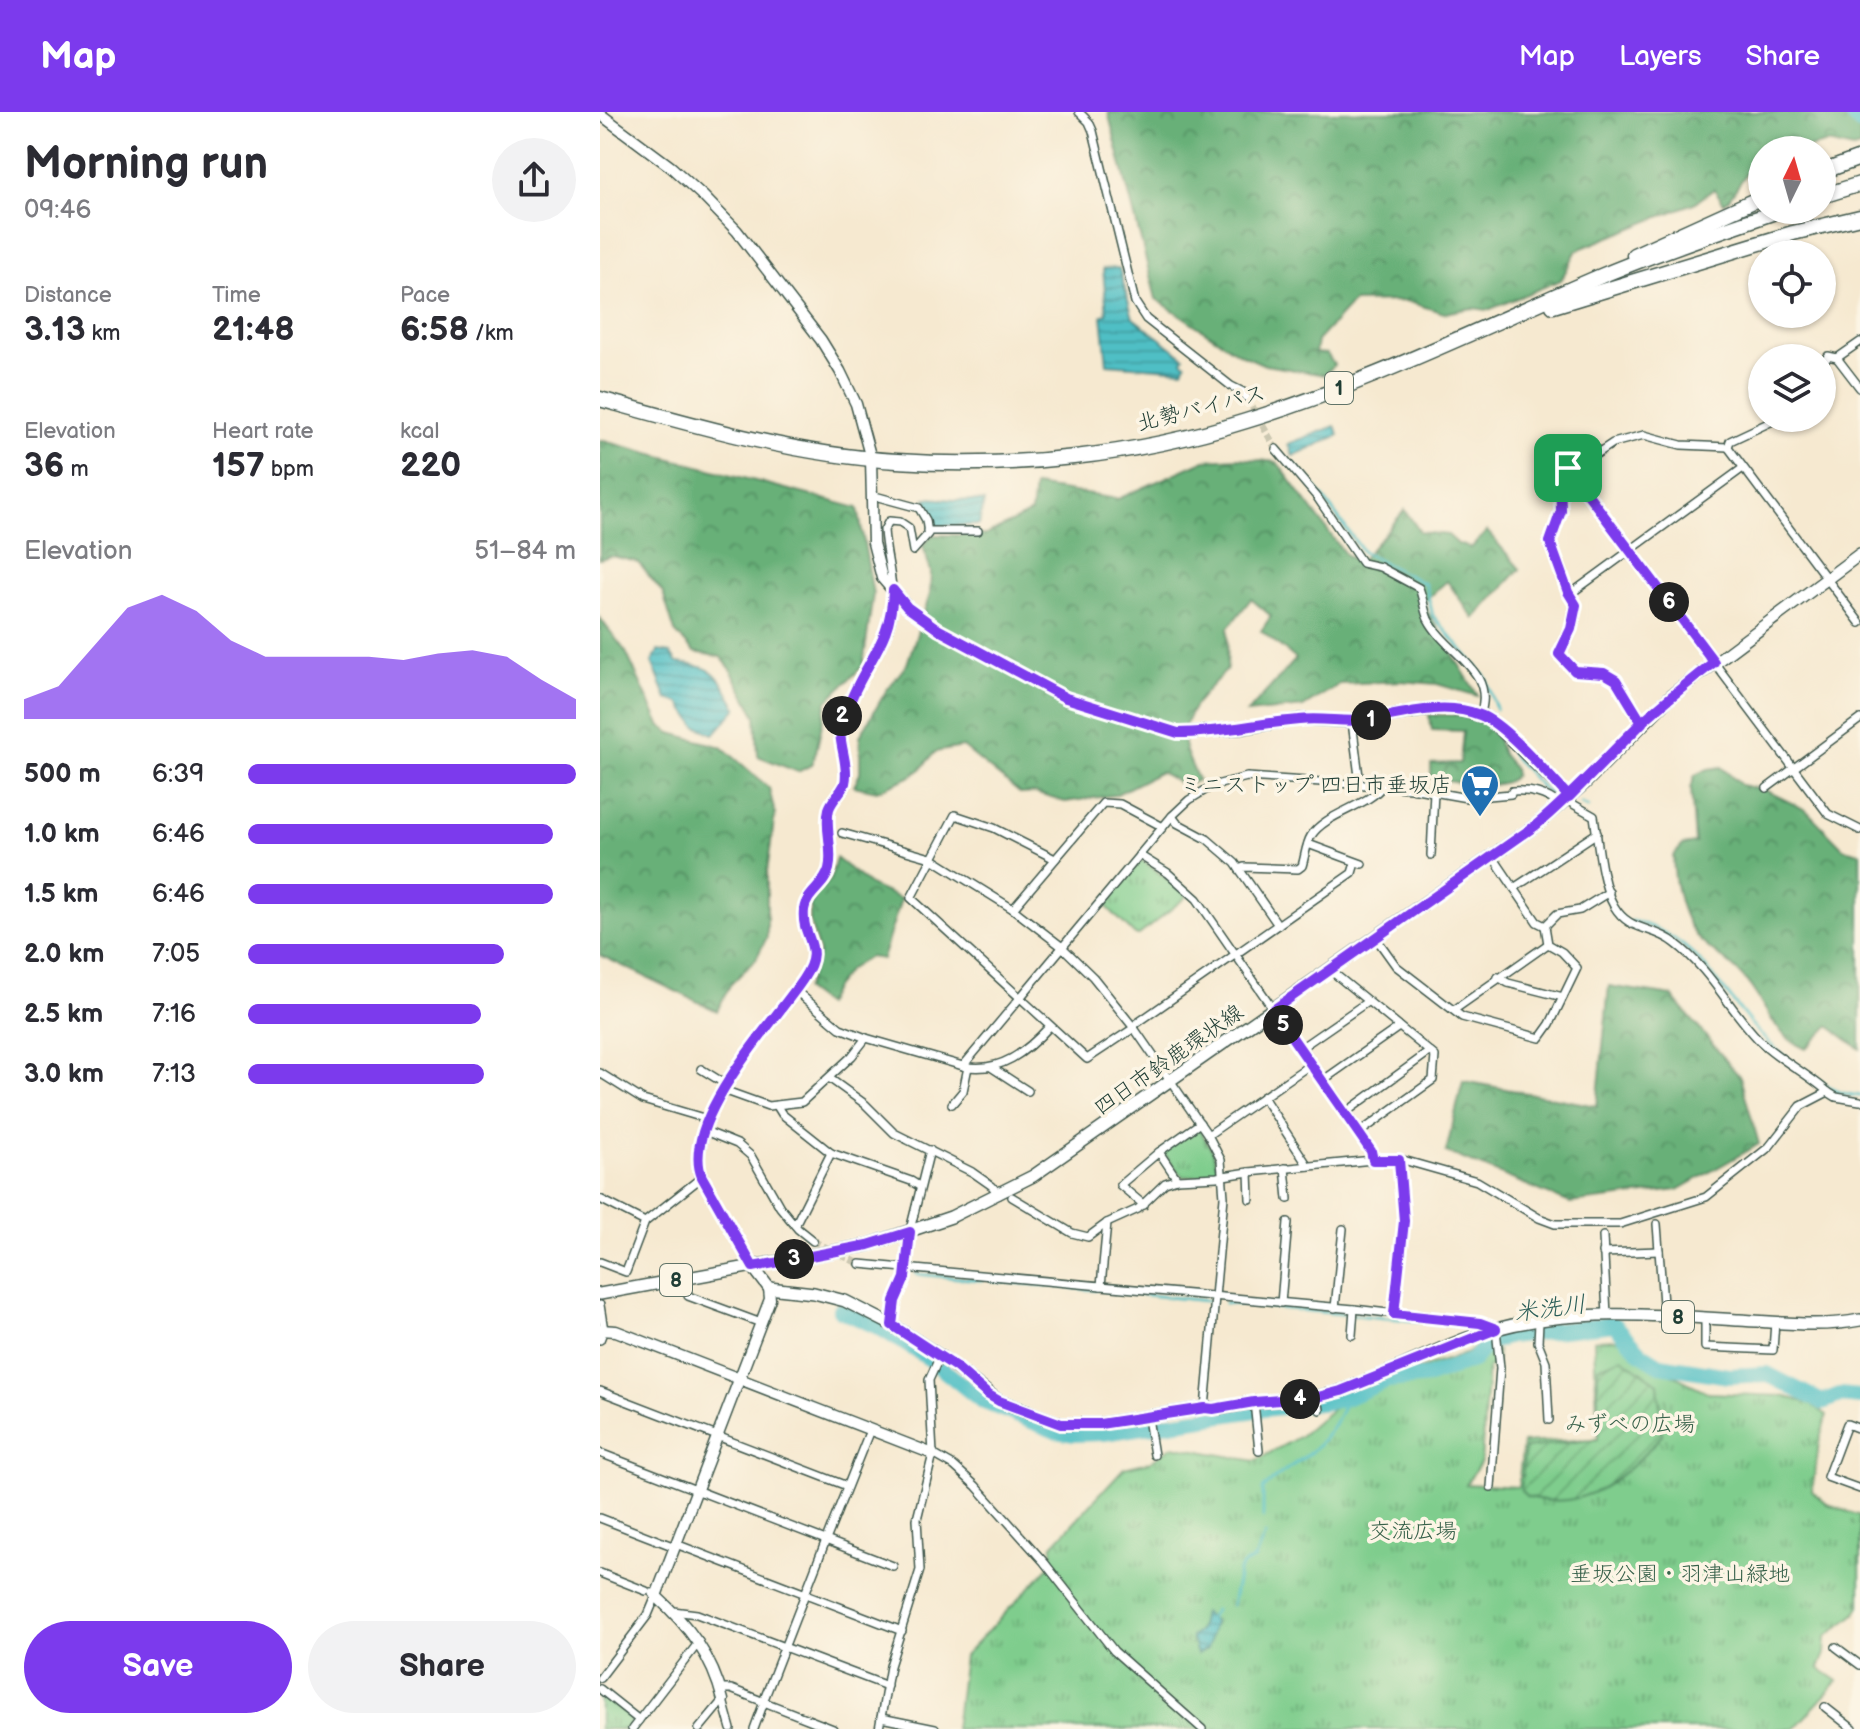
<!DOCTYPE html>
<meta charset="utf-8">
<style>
:root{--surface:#fff;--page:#f2f2f3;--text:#2b2b33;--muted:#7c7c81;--accent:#7c3aed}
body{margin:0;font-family:"Balsamiq Sans","Klee One",sans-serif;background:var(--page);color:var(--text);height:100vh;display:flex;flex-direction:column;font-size:30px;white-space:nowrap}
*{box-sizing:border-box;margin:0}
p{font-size:26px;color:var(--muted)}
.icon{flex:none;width:44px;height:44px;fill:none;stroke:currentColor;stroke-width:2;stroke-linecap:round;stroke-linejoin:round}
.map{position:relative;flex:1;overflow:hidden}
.panel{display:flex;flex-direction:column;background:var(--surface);width:600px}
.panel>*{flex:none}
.needle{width:52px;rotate:5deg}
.fabs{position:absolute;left:1148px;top:24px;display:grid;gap:16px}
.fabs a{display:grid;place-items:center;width:88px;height:88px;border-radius:50%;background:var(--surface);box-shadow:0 2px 6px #0004;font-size:40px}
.pin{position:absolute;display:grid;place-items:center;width:68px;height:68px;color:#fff;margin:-34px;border-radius:16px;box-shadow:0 4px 12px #0006}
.km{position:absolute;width:40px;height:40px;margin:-20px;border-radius:50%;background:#222;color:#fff;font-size:22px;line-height:40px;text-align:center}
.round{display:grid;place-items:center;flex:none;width:84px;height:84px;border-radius:42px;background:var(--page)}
.headline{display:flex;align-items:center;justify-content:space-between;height:136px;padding:0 24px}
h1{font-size:44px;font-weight:800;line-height:60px}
.metrics{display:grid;grid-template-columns:repeat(3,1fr);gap:12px;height:136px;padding:8px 24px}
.metrics div{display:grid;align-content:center}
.metrics b{font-size:34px;font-weight:800}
.metrics small{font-size:22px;font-weight:400}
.metrics p{font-size:22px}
.chart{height:224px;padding:16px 24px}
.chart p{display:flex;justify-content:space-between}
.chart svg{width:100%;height:144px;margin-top:8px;fill:var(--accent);opacity:.7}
.action{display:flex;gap:16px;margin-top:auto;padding:16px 24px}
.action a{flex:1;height:92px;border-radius:48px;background:var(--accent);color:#fff;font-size:32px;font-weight:800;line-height:92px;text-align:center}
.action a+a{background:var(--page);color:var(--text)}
ul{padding:0 24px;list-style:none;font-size:26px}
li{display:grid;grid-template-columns:128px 96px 1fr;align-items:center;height:60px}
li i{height:20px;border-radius:10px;background:var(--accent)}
header{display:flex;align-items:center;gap:48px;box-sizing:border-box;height:112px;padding:0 40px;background:var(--accent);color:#fff}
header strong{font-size:38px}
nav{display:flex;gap:44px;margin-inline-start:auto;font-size:28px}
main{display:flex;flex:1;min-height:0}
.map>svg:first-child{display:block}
.forest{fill:url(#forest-crowns);stroke:#437656;stroke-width:2}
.park{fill:url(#park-tufts);stroke:#4f8560;stroke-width:2}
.garden{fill:url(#garden-furrows);stroke:#4f8560;stroke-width:2}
.water{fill:url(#water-rules);stroke:#387e7c;stroke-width:2}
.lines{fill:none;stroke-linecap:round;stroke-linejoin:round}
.stream{stroke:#50bfc5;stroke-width:3}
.river{stroke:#50bfc5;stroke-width:16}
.street-tunnel{stroke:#cbc7b1;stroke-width:7;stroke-dasharray:7 3.5;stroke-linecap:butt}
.street-casing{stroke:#3f574b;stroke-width:10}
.secondary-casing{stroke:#3f574b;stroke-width:13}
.primary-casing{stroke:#3f574b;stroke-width:14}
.highway-casing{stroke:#3f574b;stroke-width:17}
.street{stroke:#fff;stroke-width:7}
.secondary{stroke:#fff;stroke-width:10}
.primary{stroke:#fff;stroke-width:11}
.highway{stroke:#fff;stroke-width:14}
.route-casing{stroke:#fff;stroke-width:16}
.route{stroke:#7c3aed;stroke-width:10}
.labels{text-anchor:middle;stroke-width:7;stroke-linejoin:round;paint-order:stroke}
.shield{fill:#fcf5e5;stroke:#617469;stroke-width:2}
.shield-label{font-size:20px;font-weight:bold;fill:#1f3d34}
.street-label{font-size:22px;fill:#1f3d34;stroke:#fcf5e5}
.poi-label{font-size:22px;fill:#1f3d34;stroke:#fcf5e5;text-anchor:end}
.park-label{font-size:22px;fill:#37614a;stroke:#fcf5e5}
.water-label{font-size:24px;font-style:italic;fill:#2b5e58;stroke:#fcf5e5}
</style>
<header>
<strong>Map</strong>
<nav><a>Map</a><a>Layers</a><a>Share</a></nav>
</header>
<main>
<section class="panel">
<div class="headline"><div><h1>Morning run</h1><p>09:46</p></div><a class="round"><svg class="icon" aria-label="share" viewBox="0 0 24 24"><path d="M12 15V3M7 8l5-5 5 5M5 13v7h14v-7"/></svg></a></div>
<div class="metrics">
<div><p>Distance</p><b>3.13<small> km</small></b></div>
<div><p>Time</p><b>21:48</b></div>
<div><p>Pace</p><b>6:58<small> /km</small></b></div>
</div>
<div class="metrics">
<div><p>Elevation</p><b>36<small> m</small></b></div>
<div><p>Heart rate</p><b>157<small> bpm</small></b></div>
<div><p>kcal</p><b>220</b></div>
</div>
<div class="chart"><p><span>Elevation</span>51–84 m</p>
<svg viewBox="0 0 160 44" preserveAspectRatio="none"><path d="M0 44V38L10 34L20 22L30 10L40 6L50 11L60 20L70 25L80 25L90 25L100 25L110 26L120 24L130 23L140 25L150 32L160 38V44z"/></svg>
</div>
<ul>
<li><b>500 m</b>6:39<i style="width:100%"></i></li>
<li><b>1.0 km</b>6:46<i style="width:93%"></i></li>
<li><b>1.5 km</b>6:46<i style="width:93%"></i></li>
<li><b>2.0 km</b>7:05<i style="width:78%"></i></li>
<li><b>2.5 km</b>7:16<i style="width:71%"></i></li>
<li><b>3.0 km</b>7:13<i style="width:72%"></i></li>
</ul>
<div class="action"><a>Save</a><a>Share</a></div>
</section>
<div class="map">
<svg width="1260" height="1617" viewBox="0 0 1260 1617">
<defs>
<pattern id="forest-crowns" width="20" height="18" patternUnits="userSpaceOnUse" patternTransform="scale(2)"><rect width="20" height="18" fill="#67b078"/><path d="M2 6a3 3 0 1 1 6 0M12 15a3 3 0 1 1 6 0" fill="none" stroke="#549063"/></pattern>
<pattern id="park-tufts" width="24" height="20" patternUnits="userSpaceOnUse" patternTransform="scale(2)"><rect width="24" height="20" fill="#7fcd8d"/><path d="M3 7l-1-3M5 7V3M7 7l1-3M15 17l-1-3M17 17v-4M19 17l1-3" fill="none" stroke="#67a874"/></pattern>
<pattern id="garden-furrows" width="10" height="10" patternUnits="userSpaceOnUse" patternTransform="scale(2)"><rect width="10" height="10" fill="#7fcd8d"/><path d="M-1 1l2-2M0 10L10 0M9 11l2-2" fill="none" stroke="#67a874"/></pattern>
<pattern id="water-rules" width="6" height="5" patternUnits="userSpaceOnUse" patternTransform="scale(2)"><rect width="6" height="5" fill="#50bfc5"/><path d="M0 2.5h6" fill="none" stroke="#429ca1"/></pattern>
</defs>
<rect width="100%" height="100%" fill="#fcf5e5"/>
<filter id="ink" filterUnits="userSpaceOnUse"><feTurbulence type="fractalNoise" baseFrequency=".0125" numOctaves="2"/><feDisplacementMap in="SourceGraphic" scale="16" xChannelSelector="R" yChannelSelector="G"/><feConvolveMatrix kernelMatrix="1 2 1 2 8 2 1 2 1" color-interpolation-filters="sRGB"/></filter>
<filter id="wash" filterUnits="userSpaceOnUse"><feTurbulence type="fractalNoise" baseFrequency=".006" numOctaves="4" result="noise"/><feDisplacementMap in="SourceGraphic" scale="32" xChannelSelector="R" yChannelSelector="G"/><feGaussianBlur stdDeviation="1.8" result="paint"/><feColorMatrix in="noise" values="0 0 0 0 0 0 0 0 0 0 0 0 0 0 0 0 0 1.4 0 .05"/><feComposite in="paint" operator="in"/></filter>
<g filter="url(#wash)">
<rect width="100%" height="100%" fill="#f6e9d0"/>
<g class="forest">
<path d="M508 0H1260V35L1253 37 1228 31 1201 38H1162V48L1154 50 1129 87 1124 91 1114 77 1096 90 977 138 961 168 888 198 872 196 844 201 806 189 753 190 717 229 715 241 727 242 734 253 725 263 665 253 638 241 556 187Z"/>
<path d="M0 328 258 396 273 482 263 554 227 589 216 640 211 653 198 660 158 644 156 604 130 556 121 545 94 540 75 520 63 481 38 450 11 444 0 447Z"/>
<path d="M638 346 677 350 745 442 759 451 805 398 820 420 848 423 858 432 871 436 887 419 920 457 874 507 847 469 822 491 878 584 837 572 801 569 740 572 703 595 647 601 696 547 661 519 671 504 651 487 628 516 627 558C608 576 580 603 584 632 586 644 594 657 598 668L585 674 560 660 515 683 465 690 434 681 421 682 363 635 335 640 321 657 309 665 277 679 254 674 260 661V624L286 579 307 552 330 482 331 460 323 434 332 423H386L431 401 434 374 518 387 605 348Z"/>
<path d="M0 506 26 540 60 613 71 621 122 635 169 676 175 702 167 760V825L156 847 130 873 117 899 0 843Z"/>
<path d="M829 603H859L875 609 892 610 902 642 914 657 915 663C902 682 850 669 831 666V652L860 651 863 619 832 618Z"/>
<path d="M1121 655 1141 673 1165 678 1206 698 1244 737 1260 741V937L1229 914 1206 937C1168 921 1167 889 1141 863 1130 851 1115 842 1103 831 1081 811 1074 771 1073 744L1083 733 1095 731 1091 676 1095 663 1108 657Z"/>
<path d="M236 746 271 774 301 787 282 847 269 845 248 858 233 877 225 893 205 878 219 841 210 810V794L214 785 230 768Z"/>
<path d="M1009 874 1072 884 1140 965 1159 1032 1078 1078 970 1091 846 1040 863 969 997 994Z"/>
</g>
<g class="park">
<path d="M539 749H543L586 781V785L539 823H535L505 793 504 789Z"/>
<path d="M595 1017 600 1018 612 1038 618 1058 616 1062 583 1065 564 1042 565 1038Z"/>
<path d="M1019 1227 1059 1256 1109 1281 1182 1284 1209 1291 1227 1303 1219 1330 1212 1379 1227 1392 1260 1404V1494L1255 1502 1226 1525 1225 1542 1219 1556 1238 1569 1194 1617H355L364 1544 452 1452V1434L524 1356 549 1350 573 1334 655 1349 699 1325 758 1276 868 1241 883 1228 889 1239H897V1256L888 1255 881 1350 866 1372 918 1375 923 1331 998 1327 994 1228Z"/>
<path d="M0 1582 32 1606 28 1617H0Z"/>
</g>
<path class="garden" d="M1022 1246 1058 1271 1062 1323C1026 1363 986 1403 926 1384L921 1378 925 1336 998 1327V1255Z"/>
<g class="water">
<path d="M519 156 533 206 584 245 582 249 586 252 583 258 507 252 502 203 507 202 503 157Z"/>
<path d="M735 314 739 323 693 344 688 332Z"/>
<path d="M326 386 384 390 379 413 336 414Z"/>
<path d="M58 539 70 541 77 551C119 555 116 562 137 596L114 622 96 614 80 591 67 587 52 550Z"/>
<path d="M603 1500 614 1510 607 1537 597 1542 591 1525 599 1519Z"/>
</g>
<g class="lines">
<g class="stream">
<path d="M693 351 723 385 763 440 825 472 833 504 886 566 896 597"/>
<path d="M911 642 945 679 954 682"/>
<path d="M981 692 988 695"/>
<path d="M1009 791 1017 804"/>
<path d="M1032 809C1098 824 1119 879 1162 924 1177 941 1216 968 1236 979 1243 982 1252 983 1260 984"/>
<path d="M316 1162 382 1168"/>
<path d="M391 1169 496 1178"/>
<path d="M506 1179 609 1189"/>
<path d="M625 1191 872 1214"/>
<path d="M663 1405V1377C675 1364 688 1357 703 1346 724 1331 738 1310 746 1286"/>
<path d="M632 1493 639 1459 644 1452 655 1446 665 1423"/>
<path d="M610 1506 615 1498"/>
</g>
<g class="river">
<path d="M1250 0 1260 11"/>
<path d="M240 1198 280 1216 330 1247 382 1289 456 1319 475 1322 504 1321 663 1297 728 1290 746 1286 787 1268 829 1264 865 1251 873 1248 888 1231 910 1224 1014 1212 1041 1241 1060 1253 1129 1264 1167 1262 1222 1290 1240 1283 1260 1285"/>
</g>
</g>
</g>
<g filter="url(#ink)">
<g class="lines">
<g class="street-tunnel">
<path d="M647 286 676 337"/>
<path d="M213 1129 260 1152"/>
</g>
<defs>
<g id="street">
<path d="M479 0 489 10 493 19 535 190 546 207 631 274 643 280 647 286"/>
<path d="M1237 246 1260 276"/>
<path d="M1222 254 1228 244 1237 246 1260 230"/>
<path d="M1179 306 1130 329 1128 335 1260 511"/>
<path d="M676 337 717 385 762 451 780 455 819 476C823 486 824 498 828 507 846 542 897 558 880 603"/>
<path d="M968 356 1228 702 1260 718"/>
<path d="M327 419H378"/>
<path d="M969 483 1143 356"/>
<path d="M752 610 760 672"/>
<path d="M1042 611 1016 568 1004 561 975 559 959 542 971 517 976 493 968 480 950 430 961 399 960 363 977 348 995 343 1013 331 1044 323 1081 333 1128 335"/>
<path d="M1167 676 1260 607"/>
<path d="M966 688 994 704C998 730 1001 772 1014 794 1030 821 1052 813 1075 831 1111 858 1129 897 1159 928 1179 948 1207 961 1228 980L1236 985 1260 989"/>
<path d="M572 704 577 711 607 727 635 751 678 813"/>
<path d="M242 721 331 746 413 797 461 834 493 865 534 916 608 1023 621 1048 624 1085 605 1296"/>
<path d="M708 732 762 752"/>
<path d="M539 743 568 761 597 787 759 1021 771 1039 773 1048"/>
<path d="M831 743 834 679"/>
<path d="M893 745 937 810 945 814 957 802 980 798 1009 780"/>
<path d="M455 747 394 716 355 703 311 786 487 947 534 916"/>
<path d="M639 757 644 755 698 757 702 754C705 745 706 732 711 724 725 701 770 694 783 673"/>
<path d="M914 776 997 721"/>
<path d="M413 797 503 691 520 692 563 715"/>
<path d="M776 826 796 854 862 905 940 926 950 912 977 856 962 840 948 832 945 814"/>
<path d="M730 858 835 944 833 968 759 1021"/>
<path d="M898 865 908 871 963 885"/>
<path d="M195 878 240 916 266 926"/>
<path d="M854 898 948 832"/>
<path d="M533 914 752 761 755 751"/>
<path d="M699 937 767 890"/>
<path d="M363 954C400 962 427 939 450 914"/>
<path d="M391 955 428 979"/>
<path d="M101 957 127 973"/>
<path d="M0 961 43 988 107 1007"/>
<path d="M229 966 265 992 294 1021 372 1060 392 1074 399 1083"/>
<path d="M722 969 799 915"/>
<path d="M122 981 129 980 168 994 202 990 252 944 266 926 363 954 572 704 589 688 612 674 647 665 811 676 867 686 911 682 912 679C931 678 945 681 960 693"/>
<path d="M663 985 708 1054"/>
<path d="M352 992 363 979 368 955"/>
<path d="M177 994 182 1002 231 1041 311 1069 319 1074"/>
<path d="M745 1001 829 940"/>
<path d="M105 1019 137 1032 151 1044 180 1095 198 1117 213 1129"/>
<path d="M608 1023 711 952"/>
<path d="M685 1056 688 1087"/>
<path d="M649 1060 650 1087"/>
<path d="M577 1067 559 1040 600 1011"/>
<path d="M412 1085 472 1121 488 1125 507 1111 538 1097 565 1071 577 1067 617 1065 649 1060 773 1048H803L877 1069 939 1106 955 1112H1020L1106 1085 1169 1035 1201 994 1228 980"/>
<path d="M0 1087 45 1110"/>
<path d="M544 1093 520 1073 559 1040"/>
<path d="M1057 1112 1064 1205"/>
<path d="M195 1113 231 1041"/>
<path d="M1003 1124 1007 1203"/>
<path d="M1003 1141 1059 1139"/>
<path d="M0 1150 26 1160 45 1110 102 1065"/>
<path d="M260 1152 754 1197 890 1213 896 1217 900 1256 891 1375"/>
<path d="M153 1155C141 1135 97 1066 99 1047 106 985 153 935 189 886 196 876 204 867 209 856 220 834 202 819 204 797 207 781 225 773 229 757 234 737 224 715 229 696 232 687 243 680 245 670 249 649 235 626 242 604 253 570 288 536 292 502 295 470 286 448 284 418L289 409 300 410 309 416 313 439 328 422 326 408 319 396 271 383"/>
<path d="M85 1166 88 1184 161 1211"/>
<path d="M501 1174 507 1111"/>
<path d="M681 1191 688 1110"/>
<path d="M0 1193 4 1218 0 1228"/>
<path d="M735 1196 743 1117"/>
<path d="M794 1202 804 1109 799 1048"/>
<path d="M1105 1205V1235L1173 1238 1175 1210"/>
<path d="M939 1210 938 1230 946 1250 949 1308"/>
<path d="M292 1213 295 1189 305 1166 307 1130 330 1038"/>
<path d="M752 1223 754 1197"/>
<path d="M0 1279 247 1374"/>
<path d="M718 1285 720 1298"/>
<path d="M654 1290 659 1339"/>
<path d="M548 1306 554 1343"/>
<path d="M1260 1317 1247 1312 1227 1365 1260 1377"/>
<path d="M0 1341 293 1454"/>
<path d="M333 1342 354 1354 376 1374 444 1450 514 1539 602 1617"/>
<path d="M0 1406 75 1435"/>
<path d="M226 1428 270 1318"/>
<path d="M76 1432 302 1519"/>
<path d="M0 1461 46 1479"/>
<path d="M73 1499 97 1502 287 1574"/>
<path d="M1236 1535 1260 1553"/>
<path d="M0 1566 48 1503 56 1484 52 1481"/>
<path d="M0 1577 39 1608"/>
<path d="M120 1577H131L233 1617"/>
<path d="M163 1590 226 1428"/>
<path d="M1225 1595 1253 1617"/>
<path d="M281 1606 335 1617"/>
<path d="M32 1617 99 1530"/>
<path d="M99 1617 123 1588 131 1617"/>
<path d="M154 1617 164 1590"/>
<path d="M279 1617 290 1554 320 1458 317 1407 333 1342 329 1268 340 1244"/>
</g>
<g id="secondary">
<path d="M0 2 71 55 103 84 137 119 221 228 240 259 256 292 271 347 273 431 282 466 307 495 339 518 466 586 578 621 640 617 700 607 752 610 843 596 869 600 889 607 969 685"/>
<path d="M0 1218 16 1219 333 1342"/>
<path d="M123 1588C112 1544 89 1514 56 1484L170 1187 169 1176"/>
</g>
<g id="primary">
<path d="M153 1155 169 1176 214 1181 245 1189 292 1213 340 1244 399 1289 461 1312H500L605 1296C621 1299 638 1292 653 1291 684 1287 714 1288 743 1278 795 1261 843 1231 896 1217 973 1196 1060 1203 1139 1208 1179 1210 1220 1216 1260 1208"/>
<path d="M0 1182 268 1133 351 1105 433 1064 935 714 984 672 1073 582 1260 442"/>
</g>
<g id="highway">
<path d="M1222 60 1260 46"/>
<path d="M1222 84 1260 72"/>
<path d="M1034 143 1162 85"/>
<path d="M953 194 1193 121 1260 105"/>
<path d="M0 287C97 314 196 343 297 349 413 357 535 344 646 309 768 272 884 214 1001 164 1060 139 1121 119 1181 98"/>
</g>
</defs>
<use href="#street" class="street-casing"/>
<use href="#secondary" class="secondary-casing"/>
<use href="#primary" class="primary-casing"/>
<use href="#highway" class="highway-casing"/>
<use href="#street" class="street"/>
<use href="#secondary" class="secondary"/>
<use href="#primary" class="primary"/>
<use href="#highway" class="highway"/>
</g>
</g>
<g class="lines" filter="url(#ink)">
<defs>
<path id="route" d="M968 356 960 363 961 399 950 430 968 480 976 493 971 517 959 542 975 559 1004 561 1016 568 1042 611 969 685C950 665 905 612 880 603 842 588 804 603 766 608 744 611 722 605 699 608 659 611 620 621 578 621L466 586 339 518 307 495 293 478C291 528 272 541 253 583 250 591 244 597 242 605 235 627 250 650 245 671 242 680 232 687 229 697 224 716 234 737 229 757 225 774 206 781 204 798 201 828 226 833 203 867 174 911 79 1010 102 1065L153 1155 268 1133 310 1120 305 1166 295 1189 292 1213 356 1255 387 1282 399 1289 461 1312H500L605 1296 613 1297 654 1290 718 1285 741 1279 896 1217 880 1211 794 1202 804 1109 799 1048H773L771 1039 673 898 935 714C974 682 1006 645 1042 610 1065 589 1089 570 1114 550L968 356"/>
</defs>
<use href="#route" class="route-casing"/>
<use href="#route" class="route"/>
</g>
<defs>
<symbol id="supermarket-pin" viewBox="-11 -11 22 30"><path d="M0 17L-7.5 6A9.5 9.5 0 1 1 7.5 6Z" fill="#1f6fb2" stroke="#fcf5e5"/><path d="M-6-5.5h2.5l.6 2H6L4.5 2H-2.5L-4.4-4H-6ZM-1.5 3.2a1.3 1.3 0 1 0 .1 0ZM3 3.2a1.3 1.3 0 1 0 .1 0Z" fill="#fff"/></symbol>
</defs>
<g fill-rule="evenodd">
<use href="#supermarket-pin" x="858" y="650" width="44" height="60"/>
</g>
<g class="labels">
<g class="shield">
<rect x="725" y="260" width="28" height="32" rx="6"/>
<rect x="60" y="1152" width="32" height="32" rx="6"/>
<rect x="1062" y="1189" width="32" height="32" rx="6"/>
</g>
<g class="shield-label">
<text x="739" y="283">1</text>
<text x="76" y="1175">8</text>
<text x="1078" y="1212">8</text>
</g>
<g class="street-label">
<text transform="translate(601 295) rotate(-14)" y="8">北勢バイパス</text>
<text transform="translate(568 947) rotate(-35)" y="8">四日市鈴鹿環状線</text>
</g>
<g class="poi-label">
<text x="852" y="680">ミニストップ 四日市垂坂店</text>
</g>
<g class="park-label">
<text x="1030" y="1319">みずべの広場</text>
<text x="813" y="1426">交流広場</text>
<text x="1080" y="1469">垂坂公園・羽津山緑地</text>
</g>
<g class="water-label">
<text transform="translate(950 1196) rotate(-7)" y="8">米洗川</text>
</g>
</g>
</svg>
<div class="fabs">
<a><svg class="needle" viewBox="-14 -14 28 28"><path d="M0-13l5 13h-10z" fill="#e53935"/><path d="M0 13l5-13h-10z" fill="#7c7c81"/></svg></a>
<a><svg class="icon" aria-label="locate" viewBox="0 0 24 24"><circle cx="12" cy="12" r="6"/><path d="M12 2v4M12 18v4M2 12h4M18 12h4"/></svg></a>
<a><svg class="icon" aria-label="layers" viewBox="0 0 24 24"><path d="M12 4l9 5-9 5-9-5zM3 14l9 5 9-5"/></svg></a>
</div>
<div class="pin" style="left:968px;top:356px;background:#1e9e55"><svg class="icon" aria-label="arrive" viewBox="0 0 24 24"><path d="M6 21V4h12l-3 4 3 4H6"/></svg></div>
<b class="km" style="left:771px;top:608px">1</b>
<b class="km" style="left:242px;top:604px">2</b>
<b class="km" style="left:194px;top:1147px">3</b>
<b class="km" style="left:700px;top:1287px">4</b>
<b class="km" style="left:683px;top:913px">5</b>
<b class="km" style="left:1069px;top:490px">6</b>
</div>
</main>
